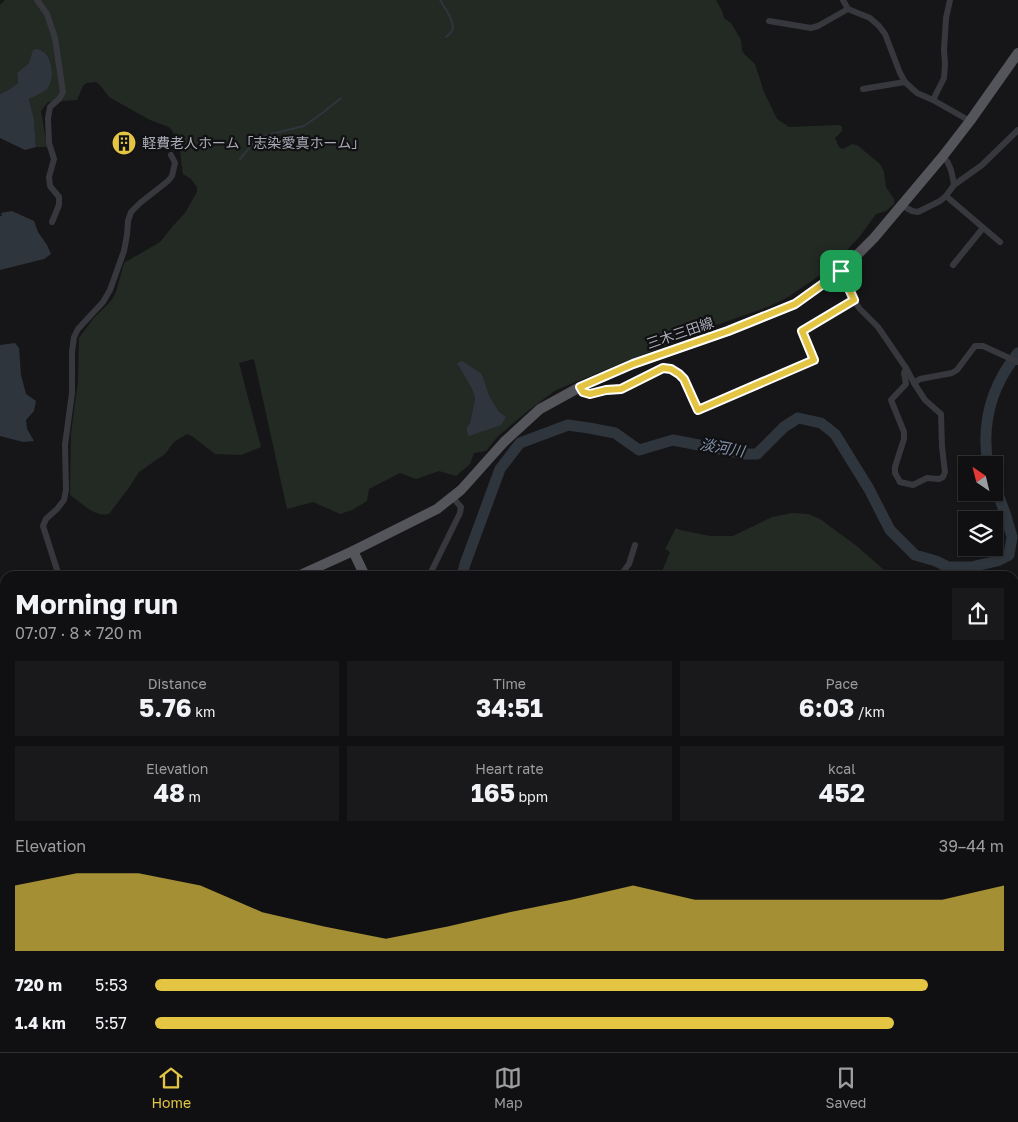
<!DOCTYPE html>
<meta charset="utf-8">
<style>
:root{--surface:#101012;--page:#19191b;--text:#f1f3f6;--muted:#9c9d9f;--line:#303032;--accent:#e3c543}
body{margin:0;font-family:"Golos Text","Noto Sans JP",sans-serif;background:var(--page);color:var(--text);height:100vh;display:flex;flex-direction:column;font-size:19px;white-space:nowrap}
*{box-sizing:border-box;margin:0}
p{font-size:16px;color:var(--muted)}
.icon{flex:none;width:28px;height:28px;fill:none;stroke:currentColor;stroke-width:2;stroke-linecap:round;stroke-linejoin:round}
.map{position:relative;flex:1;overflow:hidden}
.details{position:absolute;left:0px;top:571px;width:1019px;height:481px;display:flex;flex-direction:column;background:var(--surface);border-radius:15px 15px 0 0;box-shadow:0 1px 4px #0004,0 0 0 1px var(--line)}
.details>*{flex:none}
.needle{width:32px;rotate:325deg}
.fabs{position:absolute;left:958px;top:456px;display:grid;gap:10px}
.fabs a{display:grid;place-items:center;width:45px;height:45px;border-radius:0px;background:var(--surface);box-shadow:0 1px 4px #0004,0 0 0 1px var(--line);font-size:25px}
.pin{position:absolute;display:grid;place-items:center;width:42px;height:42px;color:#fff;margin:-21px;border-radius:10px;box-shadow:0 2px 8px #0006}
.round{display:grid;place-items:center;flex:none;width:52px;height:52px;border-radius:0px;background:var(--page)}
.summary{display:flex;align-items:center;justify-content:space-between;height:85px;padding:0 15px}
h1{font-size:28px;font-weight:700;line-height:38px}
.stats{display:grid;grid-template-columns:repeat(3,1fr);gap:8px;height:85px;padding:5px 15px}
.stats div{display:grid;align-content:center;border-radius:0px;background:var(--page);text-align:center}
.stats b{font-size:25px;font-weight:700}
.stats small{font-size:14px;font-weight:400}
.stats p{font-size:14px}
.chart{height:140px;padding:10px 15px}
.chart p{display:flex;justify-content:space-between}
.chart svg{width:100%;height:90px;margin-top:5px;fill:var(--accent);opacity:.7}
ul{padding:0 15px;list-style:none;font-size:16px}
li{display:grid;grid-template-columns:80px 60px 1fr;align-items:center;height:38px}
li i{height:12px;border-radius:6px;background:var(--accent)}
.menu{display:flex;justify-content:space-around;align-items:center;height:70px;border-top:1px solid var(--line);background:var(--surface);font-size:14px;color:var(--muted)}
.menu a{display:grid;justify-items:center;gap:2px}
.menu .current{color:var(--accent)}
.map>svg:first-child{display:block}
.green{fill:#232a24;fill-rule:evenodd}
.water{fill:#2f353d}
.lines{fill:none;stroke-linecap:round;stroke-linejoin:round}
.stream{stroke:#2f353d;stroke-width:2}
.river{stroke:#2f353d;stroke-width:11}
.street{stroke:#37383d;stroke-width:6}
.primary{stroke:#54545b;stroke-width:10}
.route-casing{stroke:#fff;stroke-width:10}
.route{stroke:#e3c543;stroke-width:6}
.labels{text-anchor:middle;stroke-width:4.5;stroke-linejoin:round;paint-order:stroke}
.poi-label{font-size:14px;fill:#a9abb7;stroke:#111113;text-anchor:start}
.street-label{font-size:14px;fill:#a9abb7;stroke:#111113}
.water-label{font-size:15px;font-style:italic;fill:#8394af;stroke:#111113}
</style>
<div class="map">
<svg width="1018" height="1052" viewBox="0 0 1018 1052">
<rect width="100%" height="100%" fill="#161618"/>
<g class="green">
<path d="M5 0H716L722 11 724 18 731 23 741 40 742 50 744 54 755 64 764 92 777 119 789 127 837 125 842 126V131L835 138 839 147 843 149 852 144 857 145 880 164 884 172 886 187 894 199V204L886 211 876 214 860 236 832 267 788 297 770 306 711 327 556 390 529 410 498 436 486 451 474 453 470 464 456 476 439 471 416 479 400 473 369 489 367 501 352 510 340 514 313 502 287 509 254 359 239 363 261 447 241 455 215 454 192 436 187 434 174 442 165 454 139 472 128 489 109 514C93 517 82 503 70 495L71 433 78 381 79 338 93 319 111 301 116 292 124 263 160 242 172 227 185 213 197 192V187L191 179 183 174 180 151 173 132 169 127 150 120 109 97 100 85 96 82 86 83 83 86 77 100 48 102 41 111 47 147H36L34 119 29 99 47 88C51 74 55 66 46 53L29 63 17 73 18 83 10 89 0 94V5ZM458 364 482 374 489 395 499 412 467 427 470 423 475 398 472 389Z"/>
<path d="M792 513 808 514 820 519 858 547 885 571 896 576H660L670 552 665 549 676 528 680 530 710 536H733L772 517Z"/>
<path d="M1014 624H1018V779L1014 777Z"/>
<path d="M5 774V820L0 822V776Z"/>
<path d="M5 1033V1048H813L818 1052H0V1034Z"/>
</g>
<g class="water">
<path d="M37 49C41 51 45 52 47 55 53 63 54 81 47 89 42 93 35 96 29 99L34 119 36 147 25 150 0 138V94L10 89 18 83 17 73 29 63 33 50Z"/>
<path d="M12 211 34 221 38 232 47 245 51 254 44 259 0 270V216H2L1 213Z"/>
<path d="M15 343 19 348 21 375 26 394 36 401 34 411 26 420 27 429 34 441 23 442 0 436V345Z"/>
<path d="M462 361 482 374 489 395 499 412 506 417 501 425 469 436 467 432V427L470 423 475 398 472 389 457 363Z"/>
<path d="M218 1048H284L251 1052H222L220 1051Z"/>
</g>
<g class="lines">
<g class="stream">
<path d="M440 0C444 7 456 22 452 31 452 32 447 36 446 37"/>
<path d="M240 159 255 141 259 137 304 126 321 114 341 98"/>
<path d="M411 1048V1052"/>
</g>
<g class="river">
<path d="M988 465C981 423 991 386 1018 353"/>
<path d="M462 576 465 564 500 469 520 443 568 425 589 428 615 433 639 450 673 440 745 454H757L784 427 798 418 821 423 835 434 869 489 890 530 915 555 936 561 948 567H971L997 561 1009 555 1012 537 1006 516 994 483"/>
<path d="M0 803 5 802"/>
<path d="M1014 1019 1018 1033"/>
</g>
<g class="street">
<path d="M37 0 47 14 55 38 63 92 59 99 50 107 48 118 49 143 54 159 49 177 50 186 59 197V205L52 222"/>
<path d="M843 0 848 9 870 18 879 26 885 34 900 73 905 82 917 93 933 100 970 121"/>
<path d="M769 21 811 28 818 26 848 9"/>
<path d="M863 89 905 82"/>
<path d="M933 100 944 78 945 64 944 50 946 18 950 0"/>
<path d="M943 156C951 165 952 173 954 185"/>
<path d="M946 196 1000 242"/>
<path d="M901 205 912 211 918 212 940 201 946 196 954 185 982 165 1018 130"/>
<path d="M953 265 983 228"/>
<path d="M841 271 854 301 860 309 878 327 906 368 914 383 920 379 952 373 957 370 975 346H983L1018 362"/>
<path d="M906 368 904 373 906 384 891 400 904 432V439L895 467V473L900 482 913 485 927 478 939 479 943 477 945 472 942 447 941 414 925 400 914 383"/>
<path d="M580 387 583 392 590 394 606 390 621 389 663 368 671 369 679 374 685 379 698 410 814 360 802 331 854 301"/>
<path d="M59 576 43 526 46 519 57 509 64 500 66 490 65 445 72 393V352L74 337 78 329 103 302 110 290 124 251 127 235 128 221 131 212 140 203 168 181 172 176 175 163 171 155"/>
<path d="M429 576 460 513 461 507 453 498"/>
<path d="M620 576 629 564 635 545"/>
<path d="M0 771 5 769"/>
<path d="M0 876 5 874"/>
<path d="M1014 894 1018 890"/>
<path d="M0 938 5 936"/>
<path d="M1014 945 1018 960"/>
<path d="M817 1048 822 1052"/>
</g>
<g class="primary">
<path d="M353 551 365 576"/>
<path d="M298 576 353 551 437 509 461 490 504 442 540 409 580 387 633 364 728 331 795 304 841 271 874 238 943 156 970 121 1018 53"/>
<path d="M0 689 5 688"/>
<path d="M1014 795 1018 796"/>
</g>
</g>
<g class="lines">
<defs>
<path id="route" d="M841 271 854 300 802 331 814 360 698 410 684 379 679 374 671 369 663 368 621 389 606 390 590 394 583 392 580 387 633 364 728 331 795 304Z"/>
</defs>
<use href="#route" class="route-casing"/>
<use href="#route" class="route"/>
</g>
<defs>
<symbol id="building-disc" viewBox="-11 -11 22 22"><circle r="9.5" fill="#e3c543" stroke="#111113"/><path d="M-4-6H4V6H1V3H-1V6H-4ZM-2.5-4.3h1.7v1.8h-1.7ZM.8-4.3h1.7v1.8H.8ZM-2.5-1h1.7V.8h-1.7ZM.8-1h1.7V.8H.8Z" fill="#111"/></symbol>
</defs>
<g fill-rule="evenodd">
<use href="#building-disc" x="110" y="129" width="28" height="28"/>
</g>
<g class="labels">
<g class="poi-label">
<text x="142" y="148">軽費老人ホーム「志染愛真ホーム」</text>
</g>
<g class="street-label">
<text transform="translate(680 333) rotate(-19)" y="5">三木三田線</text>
</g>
<g class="water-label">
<text transform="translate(722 448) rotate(10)" y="5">淡河川</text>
</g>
</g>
</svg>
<div class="fabs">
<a><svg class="needle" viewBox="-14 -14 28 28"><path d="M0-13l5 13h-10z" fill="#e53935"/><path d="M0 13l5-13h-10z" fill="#9c9d9f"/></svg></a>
<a><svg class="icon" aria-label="layers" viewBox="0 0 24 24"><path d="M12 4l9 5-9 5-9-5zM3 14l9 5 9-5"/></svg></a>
</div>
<div class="pin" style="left:841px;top:271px;background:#1e9e55"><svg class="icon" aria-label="arrive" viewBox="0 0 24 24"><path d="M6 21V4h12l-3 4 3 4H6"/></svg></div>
<section class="details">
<div class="summary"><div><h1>Morning run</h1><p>07:07 · 8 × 720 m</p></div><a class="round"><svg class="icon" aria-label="share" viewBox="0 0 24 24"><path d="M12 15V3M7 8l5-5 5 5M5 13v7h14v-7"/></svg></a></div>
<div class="stats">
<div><p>Distance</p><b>5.76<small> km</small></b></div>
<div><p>Time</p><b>34:51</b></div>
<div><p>Pace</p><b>6:03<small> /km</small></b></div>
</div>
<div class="stats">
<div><p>Elevation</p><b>48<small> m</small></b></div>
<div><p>Heart rate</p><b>165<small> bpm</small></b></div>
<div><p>kcal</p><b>452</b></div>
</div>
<div class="chart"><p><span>Elevation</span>39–44 m</p>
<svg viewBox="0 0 160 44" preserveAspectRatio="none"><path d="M0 44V12L10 6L20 6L30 12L40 25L50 32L60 38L70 32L80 25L90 19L100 12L110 19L120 19L130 19L140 19L150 19L160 12V44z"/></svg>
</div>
<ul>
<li><b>720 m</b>5:53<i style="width:91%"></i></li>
<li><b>1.4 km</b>5:57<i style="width:87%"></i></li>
</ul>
</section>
</div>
<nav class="menu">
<a class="current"><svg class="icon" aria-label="home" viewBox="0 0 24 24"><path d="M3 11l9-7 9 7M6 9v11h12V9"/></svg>Home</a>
<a><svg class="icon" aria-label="map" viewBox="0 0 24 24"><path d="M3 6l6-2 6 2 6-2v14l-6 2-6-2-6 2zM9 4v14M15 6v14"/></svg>Map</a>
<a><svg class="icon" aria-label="saved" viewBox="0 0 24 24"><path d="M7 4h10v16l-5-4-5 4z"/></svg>Saved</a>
</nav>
